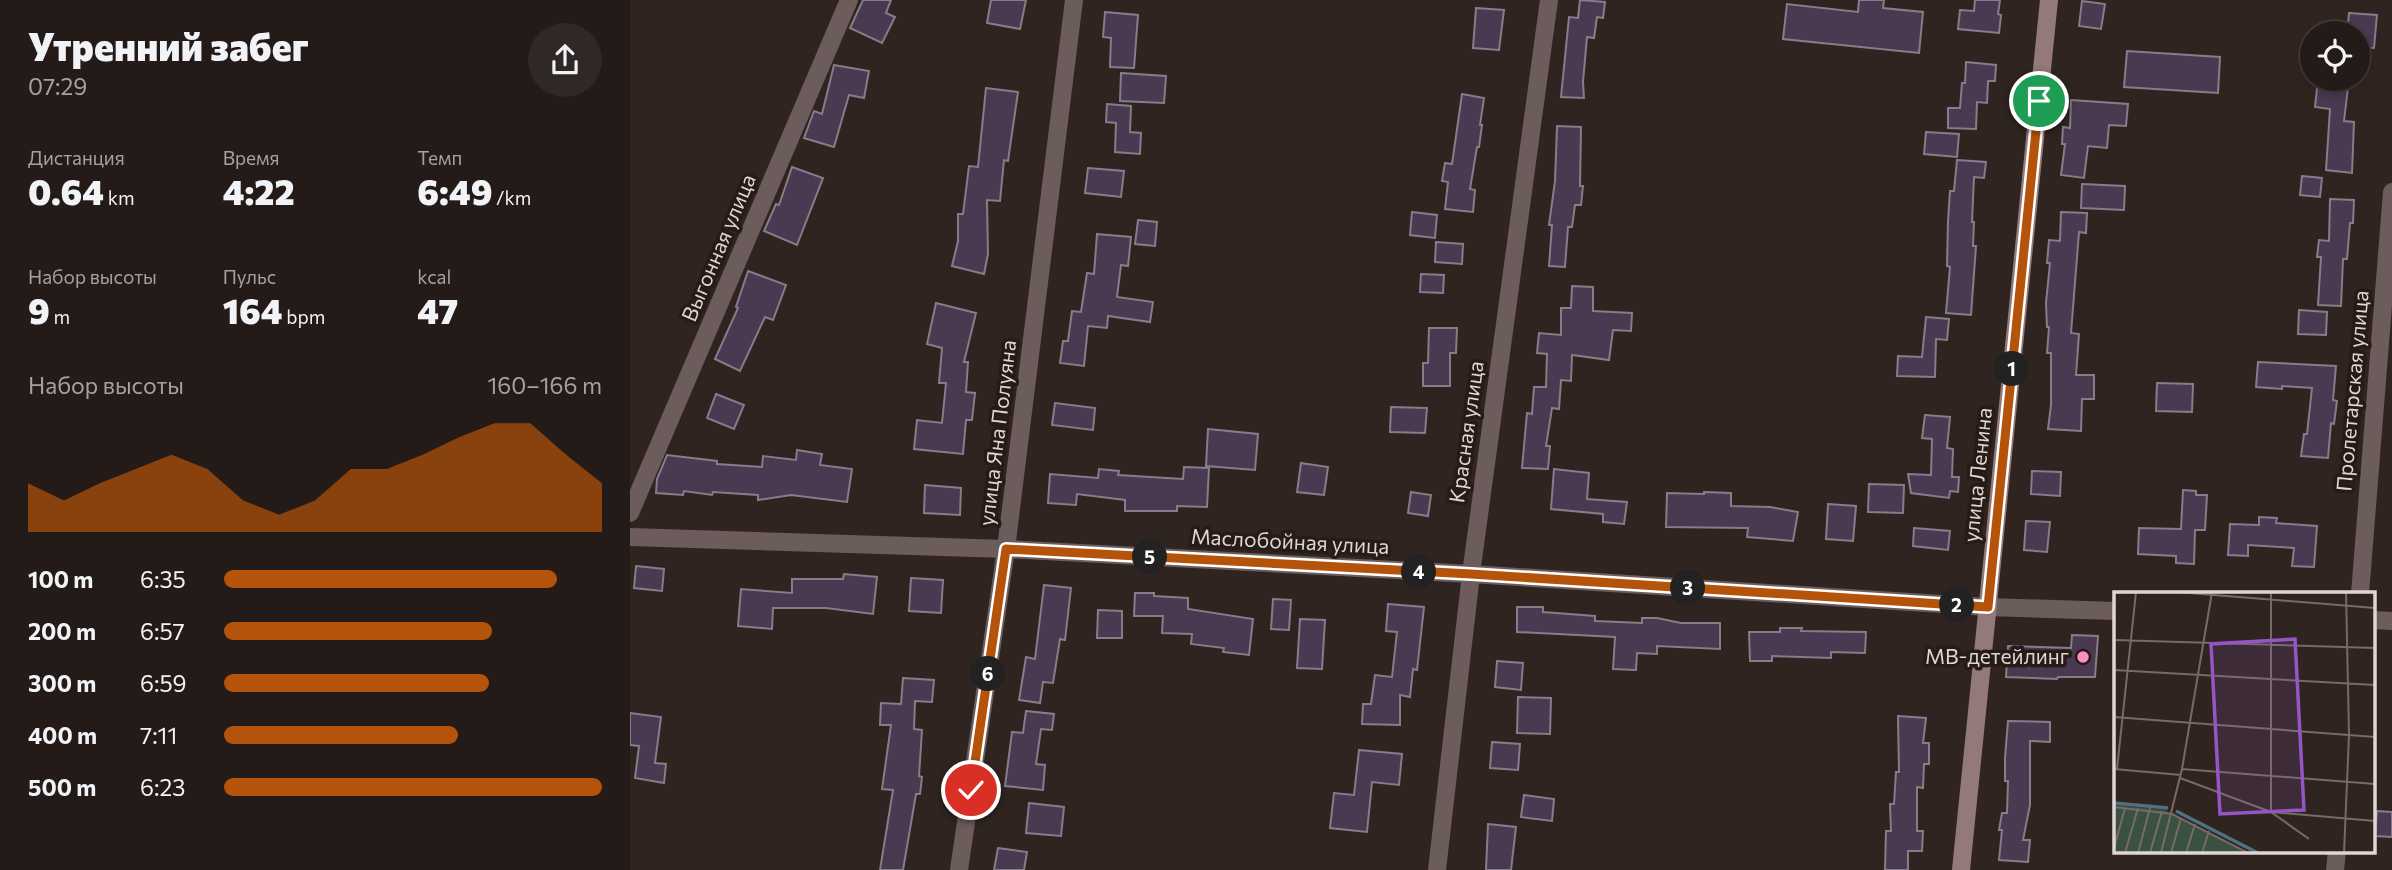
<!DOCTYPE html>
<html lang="ru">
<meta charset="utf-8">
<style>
:root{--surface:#241b18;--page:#302825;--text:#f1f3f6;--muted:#a3a1a2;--line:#413937;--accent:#b45309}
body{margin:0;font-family:Commissioner,sans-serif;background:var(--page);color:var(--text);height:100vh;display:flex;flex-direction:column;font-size:26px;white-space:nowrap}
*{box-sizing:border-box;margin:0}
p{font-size:23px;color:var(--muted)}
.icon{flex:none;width:38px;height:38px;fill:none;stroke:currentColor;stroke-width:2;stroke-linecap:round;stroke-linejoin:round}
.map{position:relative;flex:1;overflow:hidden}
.panel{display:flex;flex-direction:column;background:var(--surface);width:630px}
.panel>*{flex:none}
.controls{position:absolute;left:1670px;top:21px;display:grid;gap:14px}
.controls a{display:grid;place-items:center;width:70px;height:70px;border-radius:50%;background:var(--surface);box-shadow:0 4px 10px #0003,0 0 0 2px var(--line);font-size:35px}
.pin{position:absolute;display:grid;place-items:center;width:60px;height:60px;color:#fff;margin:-30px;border:4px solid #fff;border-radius:50%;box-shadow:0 2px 7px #0007}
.km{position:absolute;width:35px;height:35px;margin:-18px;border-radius:50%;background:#222;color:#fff;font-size:19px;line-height:35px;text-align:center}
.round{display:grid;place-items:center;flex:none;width:74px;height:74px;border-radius:37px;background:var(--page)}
.overview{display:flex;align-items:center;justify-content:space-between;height:119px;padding:0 28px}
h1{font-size:38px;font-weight:800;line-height:52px}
.figures{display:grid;grid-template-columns:repeat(3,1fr);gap:10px;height:119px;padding:7px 28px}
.figures div{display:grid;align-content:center}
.figures b{font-size:35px;font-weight:800}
.figures small{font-size:19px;font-weight:400}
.figures p{font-size:19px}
.chart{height:196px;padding:14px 28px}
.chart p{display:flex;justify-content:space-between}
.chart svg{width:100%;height:126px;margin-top:7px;fill:var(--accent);opacity:.7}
ul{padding:0 28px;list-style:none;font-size:23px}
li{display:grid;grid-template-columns:112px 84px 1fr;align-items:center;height:52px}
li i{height:18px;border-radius:9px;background:var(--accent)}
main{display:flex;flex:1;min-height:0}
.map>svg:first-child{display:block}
.building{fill:#493951;stroke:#857d89;stroke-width:2}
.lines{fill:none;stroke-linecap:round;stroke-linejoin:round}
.street{stroke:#6c5d5c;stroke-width:18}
.secondary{stroke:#937a79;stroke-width:18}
.route-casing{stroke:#fff;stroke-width:14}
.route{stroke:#b45309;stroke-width:9}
.poi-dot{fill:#fd8ebf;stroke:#261b17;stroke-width:2.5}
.labels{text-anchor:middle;stroke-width:7;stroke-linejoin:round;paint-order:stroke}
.street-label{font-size:21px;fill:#ded6d3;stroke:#261b17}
.poi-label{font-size:21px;fill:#ded6d3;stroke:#261b17;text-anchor:end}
.inset-river{fill:none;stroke:#4f7180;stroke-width:3.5}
.inset-road{fill:none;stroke:#766b68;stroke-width:2}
.view{fill:#9456c4;fill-opacity:0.15;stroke:#9456c4;stroke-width:3.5}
.inset-edge{fill:none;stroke:#ded6d3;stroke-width:3.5}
</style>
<main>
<section class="panel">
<div class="overview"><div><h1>Утренний забег</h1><p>07:29</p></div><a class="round"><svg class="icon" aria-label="share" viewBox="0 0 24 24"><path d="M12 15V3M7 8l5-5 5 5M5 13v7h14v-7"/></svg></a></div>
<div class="figures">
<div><p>Дистанция</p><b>0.64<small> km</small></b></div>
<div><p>Время</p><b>4:22</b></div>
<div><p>Темп</p><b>6:49<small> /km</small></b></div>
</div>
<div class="figures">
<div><p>Набор высоты</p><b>9<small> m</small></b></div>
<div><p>Пульс</p><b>164<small> bpm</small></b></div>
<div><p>kcal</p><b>47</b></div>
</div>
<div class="chart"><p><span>Набор высоты</span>160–166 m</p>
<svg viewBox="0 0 160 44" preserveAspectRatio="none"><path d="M0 44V27L10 33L20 27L30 22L40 17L50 22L60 33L70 38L80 33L90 22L100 22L110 17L120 11L130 6L140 6L150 17L160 27V44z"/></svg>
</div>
<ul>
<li><b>100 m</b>6:35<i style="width:88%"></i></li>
<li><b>200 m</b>6:57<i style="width:71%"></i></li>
<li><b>300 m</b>6:59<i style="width:70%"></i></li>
<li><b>400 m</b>7:11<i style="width:62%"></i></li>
<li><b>500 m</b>6:23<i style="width:100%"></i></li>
</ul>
</section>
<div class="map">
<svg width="1762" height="870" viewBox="0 0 1762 870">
<rect width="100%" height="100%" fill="#302420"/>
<g class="building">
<path d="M233 0H261L256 13 265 17 252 43 220 28Z"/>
<path d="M361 0H396L390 29 357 23Z"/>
<path d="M950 0 975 2 973 18 967 17 964 38 957 37 953 82 954 98 931 97 939 17 948 18Z"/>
<path d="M1229 0H1254L1253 8 1293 12 1289 53 1153 39 1157 4 1228 12Z"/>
<path d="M1345 0H1370L1368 14 1371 15 1369 33 1328 29 1330 10 1344 11Z"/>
<path d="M1452 1 1475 4 1471 29 1449 26Z"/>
<path d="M846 8 874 10 869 50 843 48Z"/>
<path d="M475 12 508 15 504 68 480 67 481 38 473 37Z"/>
<path d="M1719 13 1747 15 1744 48 1727 47V33H1717Z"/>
<path d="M1497 51 1590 57 1588 93 1494 87Z"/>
<path d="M1336 62 1366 65 1365 81H1358L1357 103 1347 102 1346 129 1318 128V108H1330L1332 83H1335Z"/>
<path d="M204 65 239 71 234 98 219 95 204 147 174 138 184 111 192 114Z"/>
<path d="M491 73 536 76 534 103 490 101Z"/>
<path d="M1688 79H1719L1714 121 1724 122 1722 173 1696 170 1700 109 1685 107Z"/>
<path d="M356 88 388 92 378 161 374 160 370 201 357 200 358 254 354 274 322 266 328 241V214H333L339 166 348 167Z"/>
<path d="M832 94 854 98 850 125H852L849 147H847L840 189 845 190 843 212 815 209 818 182 812 181 815 163 822 164Z"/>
<path d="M1441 100 1498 104 1496 126 1479 125 1477 148 1458 146 1454 178 1431 175 1435 144H1432L1433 127 1440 128Z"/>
<path d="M477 104 501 106 500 132 511 133 510 154 485 152 486 123 476 122Z"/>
<path d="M927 126 951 127 950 186H953L951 205H945L942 227H938L935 267 919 266 922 225H919L925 181Z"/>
<path d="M1296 132 1329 134 1327 157 1294 154Z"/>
<path d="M1327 160 1356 162 1354 178 1344 177 1342 222H1344L1343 246H1346L1341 315 1316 313 1320 267 1317 266 1318 221 1320 191H1324Z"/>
<path d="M162 167 193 178 167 245 134 231 146 204 149 205Z"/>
<path d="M458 168 494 171 491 197 455 193Z"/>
<path d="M1672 176 1692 178 1690 197 1670 195Z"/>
<path d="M1452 184 1495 186 1494 210 1451 208Z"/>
<path d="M1700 199 1724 200 1723 223H1720L1717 259H1713L1711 306 1688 305 1691 257H1687L1689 240 1699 241Z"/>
<path d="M782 212 807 215 805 238 780 235Z"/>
<path d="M1431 212 1457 213 1456 233 1449 232 1441 333 1449 334 1446 375H1464V399H1452L1451 431 1418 429 1421 405V353H1417L1419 327H1417L1416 303 1420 263H1417L1419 240 1430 241Z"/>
<path d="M508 220 527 222 525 246 505 244Z"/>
<path d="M467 234 501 237 498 266 491 265 487 297 523 302 520 322 478 316 477 328 458 326 454 366 430 363 433 341H438L442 311 451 312 457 273 464 274Z"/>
<path d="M806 242 833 244 832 264 805 262Z"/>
<path d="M118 271 156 285 143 320 135 317 110 371 85 359 108 308 106 307Z"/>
<path d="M791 274 814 275 813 293 790 292Z"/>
<path d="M942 286 963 287V311L1002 313 1001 331 983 330 979 360 942 355 941 381 931 380 929 409 922 408 916 446H920L918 469 892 468 897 413 902 414 904 387H916L917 354 907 353 909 333 931 335V308H941Z"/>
<path d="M306 303 346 313 334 362H338L336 392 345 393 342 420H336L333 454 284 449 287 420 312 423 316 383H309L312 348 297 344Z"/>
<path d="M1669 310 1697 312 1696 335 1668 334Z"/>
<path d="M1296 317 1319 319 1317 340 1306 339 1305 377 1267 376 1268 356 1292 357Z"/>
<path d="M799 328H827L826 353H820V386H793V363H798Z"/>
<path d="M1628 362 1706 366 1703 400 1707 401 1704 424 1701 423 1698 458 1671 456 1674 434H1677L1682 388 1652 386V389L1626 387Z"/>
<path d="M1527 383 1563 384 1562 412 1526 411Z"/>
<path d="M86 394 114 405 104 429 77 418Z"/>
<path d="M425 403 465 408 463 430 422 425Z"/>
<path d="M761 407 797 408 795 433 760 432Z"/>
<path d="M1295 415 1320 417 1317 448 1323 449 1322 477H1329L1328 492 1320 491 1319 498 1281 493 1278 474 1301 475 1302 439 1292 438Z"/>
<path d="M578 429 628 434 625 470 576 466Z"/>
<path d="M167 450 192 454 190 465 222 469 217 502 161 495 128 500V495L83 492 82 495 54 491 53 495 26 493 27 479 37 455 87 461V464L132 467 133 456 166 460Z"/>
<path d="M671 463 698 467 694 495 667 492Z"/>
<path d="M554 467 579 468 577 507 547 506V511H495V500L447 494 446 505 418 503 420 474 468 478 469 469 489 471 488 475 553 479Z"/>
<path d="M924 469 959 473 957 499 997 502 994 524 973 522V514L921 509Z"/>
<path d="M1402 471 1431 472 1430 496 1401 494Z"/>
<path d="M1239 484 1274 485 1273 513 1238 512Z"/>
<path d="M295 485 331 488 330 515 294 513Z"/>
<path d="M1553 490 1566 491V495H1577L1575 530H1565L1564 564 1546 563V556L1508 554 1509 528 1551 529Z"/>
<path d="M781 492 801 495 798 516 778 513Z"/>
<path d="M1074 492 1101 493V506L1140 507 1168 512 1163 541 1117 537 1118 528 1036 527 1037 493 1074 494Z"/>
<path d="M1198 504 1226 506 1223 541 1196 539Z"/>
<path d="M1629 517 1647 518 1646 523 1687 526 1684 567 1662 566 1664 548 1618 545V556L1598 555 1600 524 1629 525Z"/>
<path d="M1396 521 1420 522 1417 552 1394 550Z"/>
<path d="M1284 528 1320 531 1318 550 1283 546Z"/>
<path d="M6 566 34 569 32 591 4 588Z"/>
<path d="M214 574 247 577 243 614 196 608H143L142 629 108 626 111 589 162 593V579H213Z"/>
<path d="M281 578 313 580 311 613 279 611Z"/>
<path d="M414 585 441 588 435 640 430 639 423 683 413 682 410 703 389 700 396 657 405 659Z"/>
<path d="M505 593H524V596L558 598V609L623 619 619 655 593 652 594 648 561 644 562 634 532 633 533 616H504Z"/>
<path d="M643 599 661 600 659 630 641 629Z"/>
<path d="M758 604 794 607 787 670 783 669 780 697 770 695V725L732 724 733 704H741L745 675 762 677 767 632 756 631Z"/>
<path d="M887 607H913V612L965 616V621L1012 623V618H1027L1051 623H1090V649L1027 646V654L1007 653 1006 670 983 669 985 637 887 632Z"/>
<path d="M468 610 492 611V638H467Z"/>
<path d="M670 619 695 620 692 669 667 668Z"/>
<path d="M1150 628H1172L1171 631 1236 632 1235 653 1201 652V658L1142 656V661H1120L1119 632H1150Z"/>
<path d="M1442 635 1468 636 1465 677H1428L1427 679 1376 677 1378 646 1441 648Z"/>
<path d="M867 661 893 663 891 690 865 687Z"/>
<path d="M273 678 304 680 302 702 285 701 284 729 292 730 289 776 292 777 290 794H286L273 870H250L263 790 252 789 261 725H250L251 703 271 704Z"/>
<path d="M888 697 921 698 920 734 887 733Z"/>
<path d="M396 711 424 714 422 730 411 729 406 764 415 765 413 790 375 786 382 732 393 733Z"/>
<path d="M0 713 31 717 25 763 36 764 34 783 5 778 9 746 0 745Z"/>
<path d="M1268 716 1296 718 1293 743H1299V764H1294L1293 788 1287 787V831H1293L1292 851H1278V870H1255L1256 831H1261L1260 804H1264L1266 772H1269Z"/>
<path d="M1378 721 1420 722V742L1400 741V805L1393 840H1400L1398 862 1369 860 1372 830H1369L1372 813H1377L1378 781H1375V758Z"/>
<path d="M862 742 890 744 888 770 860 768Z"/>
<path d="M729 750 772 754 769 785 742 782 737 832 700 828 704 793 724 795Z"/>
<path d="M894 795 924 799 922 821 891 817Z"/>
<path d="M399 803 434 807 431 836 396 833Z"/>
<path d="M1747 811 1762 812V837L1745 836Z"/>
<path d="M858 824 886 827 881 870H856Z"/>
<path d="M368 848 397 852 394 870H364Z"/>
</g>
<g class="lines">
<g class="street">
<path d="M0 513 219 0"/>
<path d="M0 537 376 549 841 574 1358 607 1486 611"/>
<path d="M1730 594 1762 192"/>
<path d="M1743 620 1762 621"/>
<path d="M329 870 376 549 444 0"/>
<path d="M807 870 841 574 919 0"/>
<path d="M1705 870 1707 851"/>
</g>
<path class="secondary" d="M1331 870 1419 0"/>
</g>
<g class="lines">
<defs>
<path id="route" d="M341 790 376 549 841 574 1358 607 1409 101"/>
</defs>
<use href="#route" class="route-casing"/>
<use href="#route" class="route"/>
</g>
<circle class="poi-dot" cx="1453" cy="657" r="7"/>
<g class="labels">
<g class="street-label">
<text transform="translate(89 248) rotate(-67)" y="7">Выгонная улица</text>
<text transform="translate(1723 391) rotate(-85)" y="7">Пролетарская улица</text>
<text transform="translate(837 432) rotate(-82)" y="7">Красная улица</text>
<text transform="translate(368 433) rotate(-83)" y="7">улица Яна Полуяна</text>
<text transform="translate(1348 475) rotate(-84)" y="7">улица Ленина</text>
<text transform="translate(660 542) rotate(3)" y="7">Маслобойная улица</text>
</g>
<g class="poi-label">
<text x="1439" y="664">MB-детейлинг</text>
</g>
</g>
<g transform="translate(1484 592)">
<rect width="261" height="261" fill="#302420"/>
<path d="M0 213 51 218 131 261H0Z" fill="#3b5140"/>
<path class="inset-river" d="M0 211 54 216M62 219 144 261"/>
<path class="inset-road" d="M63 0 261 16M157 0V220L195 247M0 48 261 56M0 78 261 93M0 125 261 145M0 177 67 183M3 177 22 0M68 177 261 192M66 186 157 220 261 229M0 215 58 222 134 261M0 256 11 216M11 261 24 216M24 261 36 216M36 261 48 219M47 261 68 177 98 0M57 261 67 226M72 261 81 232M88 261 95 239M230 261 235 143 232 0"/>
<path class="view" d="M181 47 190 218 106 222 97 52Z"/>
<rect width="261" height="261" class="inset-edge"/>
</g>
</svg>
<div class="controls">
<a><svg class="icon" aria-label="locate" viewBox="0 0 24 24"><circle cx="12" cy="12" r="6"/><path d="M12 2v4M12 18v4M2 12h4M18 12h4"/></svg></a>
</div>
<div class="pin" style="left:1409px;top:101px;background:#1e9e55"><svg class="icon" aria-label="arrive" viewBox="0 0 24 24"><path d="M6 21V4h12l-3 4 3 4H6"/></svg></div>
<div class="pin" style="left:341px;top:790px;background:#d93025"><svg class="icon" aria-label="check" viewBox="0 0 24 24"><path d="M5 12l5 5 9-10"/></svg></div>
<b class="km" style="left:1382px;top:369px">1</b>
<b class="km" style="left:1327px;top:605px">2</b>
<b class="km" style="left:1058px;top:588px">3</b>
<b class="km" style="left:789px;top:572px">4</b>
<b class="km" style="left:520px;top:557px">5</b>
<b class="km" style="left:358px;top:674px">6</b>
</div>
</main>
